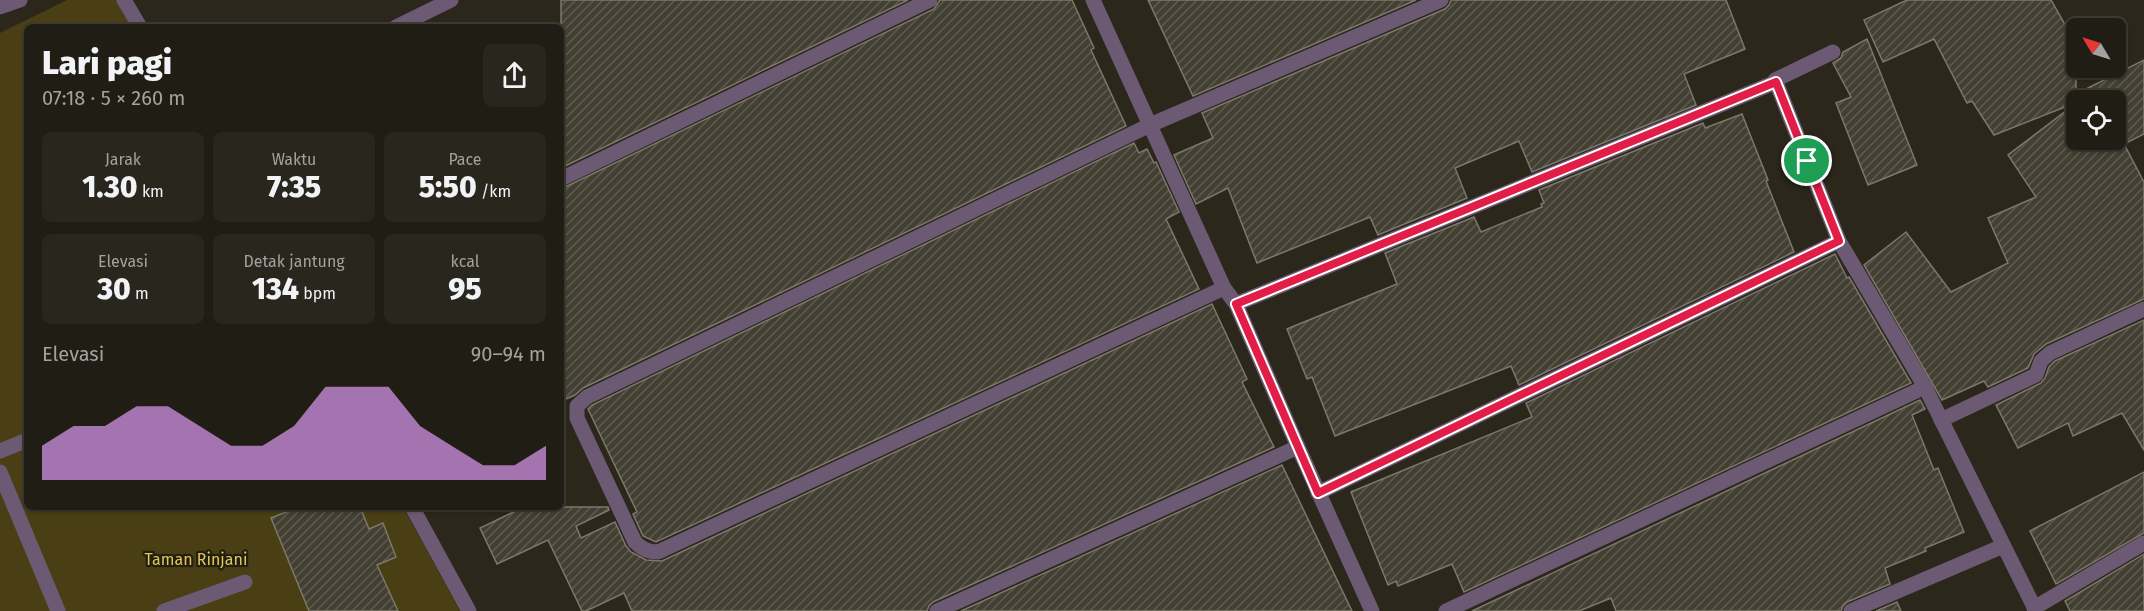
<!DOCTYPE html>
<html lang="id">
<meta charset="utf-8">
<style>
:root{--surface:#201d14;--page:#28261d;--text:#f1f3f6;--muted:#a2a2a0;--line:#3d3b34;--accent:#dd99f3}
body{margin:0;font-family:"Fira Sans",sans-serif;background:var(--page);color:var(--text);height:100vh;display:flex;flex-direction:column;font-size:22px;white-space:nowrap}
*{box-sizing:border-box;margin:0}
p{font-size:20px;color:var(--muted)}
.icon{flex:none;width:33px;height:33px;fill:none;stroke:currentColor;stroke-width:2;stroke-linecap:round;stroke-linejoin:round}
.map{position:relative;flex:1;overflow:hidden}
.sheet{position:absolute;left:24px;top:24px;width:540px;height:486px;display:flex;flex-direction:column;background:var(--surface);border-radius:9px;box-shadow:0 2px 4px #0004,0 0 0 2px var(--line)}
.sheet>*{flex:none}
.needle{width:39px;rotate:308deg}
.tools{position:absolute;left:2066px;top:18px;display:grid;gap:12px}
.tools a{display:grid;place-items:center;width:60px;height:60px;border-radius:9px;background:var(--surface);box-shadow:0 2px 4px #0004,0 0 0 2px var(--line);font-size:30px}
.pin{position:absolute;display:grid;place-items:center;width:51px;height:51px;color:#fff;margin:-26px;border:3px solid #fff;border-radius:50%;box-shadow:0 2px 6px #0007}
.round{display:grid;place-items:center;flex:none;width:63px;height:63px;border-radius:9px;background:var(--page)}
.summary{display:flex;align-items:center;justify-content:space-between;height:102px;padding:0 18px}
h1{font-size:33px;font-weight:800;line-height:45px}
.stats{display:grid;grid-template-columns:repeat(3,1fr);gap:9px;height:102px;padding:6px 18px}
.stats div{display:grid;align-content:center;border-radius:9px;background:var(--page);text-align:center}
.stats b{font-size:30px;font-weight:800}
.stats small{font-size:16px;font-weight:400}
.stats p{font-size:16px}
.chart{height:168px;padding:12px 18px}
.chart p{display:flex;justify-content:space-between}
.chart svg{width:100%;height:108px;margin-top:6px;fill:var(--accent);opacity:.7}
.map>svg:first-child{display:block}
.park{fill:#4a3f14}
.building{fill:url(#building-hatch);stroke:#7c786a;stroke-width:1.5;fill-rule:evenodd}
.lines{fill:none;stroke-linecap:round;stroke-linejoin:round}
.minor{stroke:#6c5973;stroke-width:15}
.tertiary{stroke:#6c5973;stroke-width:15}
.route-casing{stroke:#fff;stroke-width:12}
.route{stroke:#e11d48;stroke-width:8}
.labels{text-anchor:middle;stroke-width:4.5;stroke-linejoin:round;paint-order:stroke}
.park-label{font-size:16px;fill:#e5c654;stroke:#211e12}
</style>
<div class="map">
<svg width="2144" height="611" viewBox="0 0 2144 611">
<defs>
<pattern id="building-hatch" width="6" height="6" patternUnits="userSpaceOnUse" patternTransform="scale(1.5)"><rect width="6" height="6" fill="#433f33"/><path d="M-1 1l2-2M0 6l6-6M5 7l2-2" fill="none" stroke="#5e5b50"/></pattern>
</defs>
<rect width="100%" height="100%" fill="#2b271b"/>
<path class="park" d="M67 0H124L139 27H27V507H403L460 611H0V33Z"/>
<g class="building">
<path d="M561 0H908L561 168Z"/>
<path d="M940 0H1072L1094 48 1091 50 1126 126 583 388 575 395 561 401V189L934 9Z"/>
<path d="M1148 0H1416L1193 96Z"/>
<path d="M1451 0H1726L1745 49 1684 74 1696 105 1532 172 1519 141 1455 168 1467 198 1378 235 1370 217 1257 263 1228 188 1196 204 1174 155 1213 138 1202 113 1445 9 1449 5Z"/>
<path d="M1907 0H2051L2076 44V94L2144 60V134L2124 144 2144 182V299L2046 344 2034 354 2028 368 1988 387 1984 381 1942 400 1864 265 1906 232 1951 292 2008 263 1988 218 2036 197 2008 155 2071 107 2070 105 1994 135 1972 101 1967 103 1934 39 1883 62 1864 20ZM2076 100H2115V140H2076Z"/>
<path d="M1867 39 1917 165 1868 185 1836 103 1851 97 1833 63 1841 58 1843 52Z"/>
<path d="M1742 114 1768 180 1766 181 1794 252 1519 385 1511 366 1335 436 1312 377 1307 379 1287 329 1397 284 1385 253 1474 217 1481 232 1542 207 1541 204 1544 203 1539 190 1703 123 1705 128Z"/>
<path d="M1134 143 1139 153 1147 149 1154 163 1156 162 1179 212 1166 219 1199 289 656 542 643 536 633 514 637 512 588 409 592 405Z"/>
<path d="M1835 254 1847 278 1849 277 1911 383 1464 592 1452 564 1398 586 1396 581 1388 585 1351 492 1532 417 1526 403Z"/>
<path d="M1212 304 1247 379 1242 382 1274 447 933 602 929 606 927 611H632L624 593 586 611H582L548 540 497 564 480 528 524 507H608L609 510 576 526 581 538 615 522 626 546 631 552 646 560 662 561Z"/>
<path d="M2144 320V450L2122 413 2073 436 2068 423 2018 448 1996 405 2041 383 2045 378 2049 367 2055 361Z"/>
<path d="M1920 400 1925 409 1912 415 1934 470 1938 468 1964 532 1925 548 1926 551 1885 568 1890 584 1847 602 1843 606 1841 611H1616L1611 598 1579 611H1472Z"/>
<path d="M1282 465 1352 611H961Z"/>
<path d="M2144 472V533L2056 584 2030 531Z"/>
<path d="M299 507H360L369 529 383 523 396 557 377 565 398 611H309L271 518Z"/>
<path d="M2144 554V611H2070L2065 601Z"/>
<path d="M1897 602 1901 611H1876Z"/>
</g>
<g class="lines">
<g class="minor">
<path d="M1093 0 1224 288 1236 304 1298 447 1372 611"/>
<path d="M0 7 20 0"/>
<path d="M396 27 451 0"/>
<path d="M1833 52 1775 80 1776 82 1839 241 1925 387 2036 611"/>
<path d="M561 179 930 0"/>
<path d="M1224 288 658 552C648 552 642 549 635 542L577 418V406L587 397 1150 125 1441 0"/>
<path d="M1236 304 1776 82"/>
<path d="M1941 420 2036 375 2041 361 2050 353 2144 309"/>
<path d="M0 451 27 440"/>
<path d="M0 472 58 611"/>
<path d="M1318 493 1839 241"/>
<path d="M2034 608 2144 543"/>
<path d="M164 611 245 582"/>
<path d="M937 611 1298 447"/>
<path d="M1446 611 1925 387"/>
<path d="M1851 611 2003 546"/>
</g>
<g class="tertiary">
<path d="M124 0 140 27"/>
<path d="M412 507 469 611"/>
</g>
</g>
<g class="lines">
<defs>
<path id="route" d="M1776 82 1839 241 1318 493 1236 304Z"/>
</defs>
<use href="#route" class="route-casing"/>
<use href="#route" class="route"/>
</g>
<g class="labels">
<g class="park-label">
<text x="196" y="565">Taman Rinjani</text>
</g>
</g>
</svg>
<div class="tools">
<a><svg class="needle" viewBox="-14 -14 28 28"><path d="M0-13l5 13h-10z" fill="#e53935"/><path d="M0 13l5-13h-10z" fill="#a2a2a0"/></svg></a>
<a><svg class="icon" aria-label="locate" viewBox="0 0 24 24"><circle cx="12" cy="12" r="6"/><path d="M12 2v4M12 18v4M2 12h4M18 12h4"/></svg></a>
</div>
<div class="pin" style="left:1807px;top:161px;background:#1e9e55"><svg class="icon" aria-label="arrive" viewBox="0 0 24 24"><path d="M6 21V4h12l-3 4 3 4H6"/></svg></div>
<section class="sheet">
<div class="summary"><div><h1>Lari pagi</h1><p>07:18 · 5 × 260 m</p></div><a class="round"><svg class="icon" aria-label="share" viewBox="0 0 24 24"><path d="M12 15V3M7 8l5-5 5 5M5 13v7h14v-7"/></svg></a></div>
<div class="stats">
<div><p>Jarak</p><b>1.30<small> km</small></b></div>
<div><p>Waktu</p><b>7:35</b></div>
<div><p>Pace</p><b>5:50<small> /km</small></b></div>
</div>
<div class="stats">
<div><p>Elevasi</p><b>30<small> m</small></b></div>
<div><p>Detak jantung</p><b>134<small> bpm</small></b></div>
<div><p>kcal</p><b>95</b></div>
</div>
<div class="chart"><p><span>Elevasi</span>90–94 m</p>
<svg viewBox="0 0 160 44" preserveAspectRatio="none"><path d="M0 44V30L10 22L20 22L30 14L40 14L50 22L60 30L70 30L80 22L90 6L100 6L110 6L120 22L130 30L140 38L150 38L160 30V44z"/></svg>
</div>
</section>
</div>
